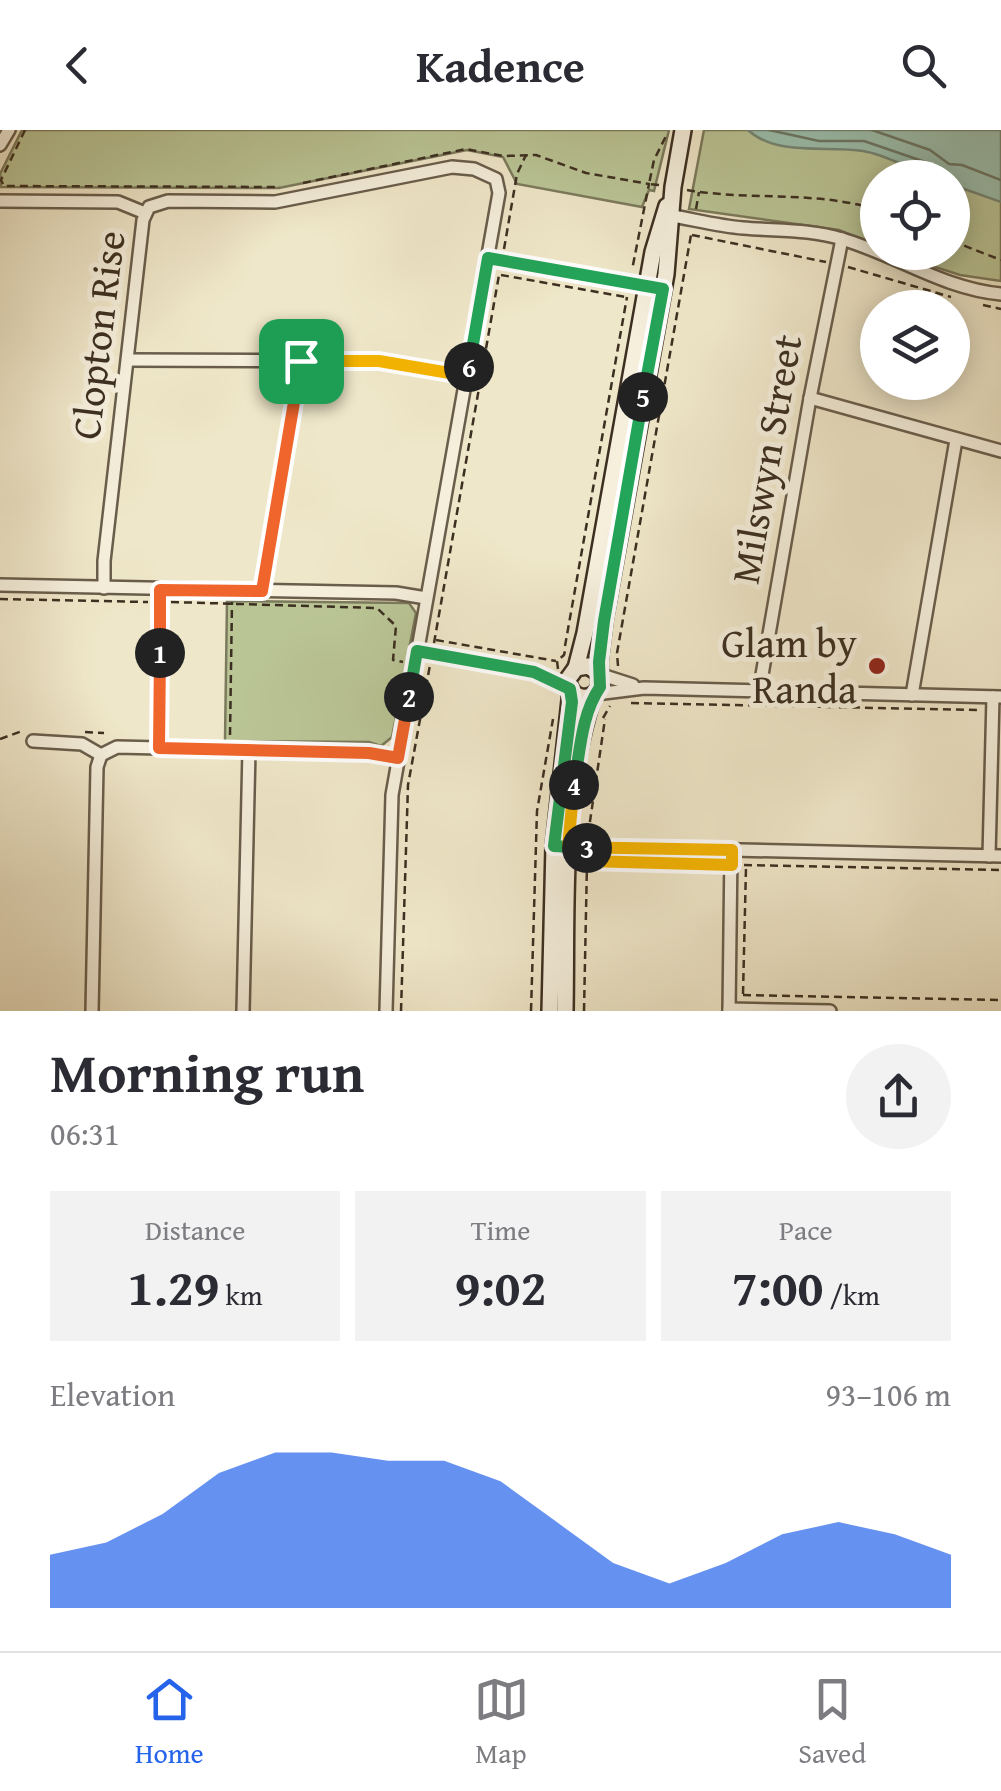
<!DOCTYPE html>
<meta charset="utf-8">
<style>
:root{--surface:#fff;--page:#f2f2f3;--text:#2b2b33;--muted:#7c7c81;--line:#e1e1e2;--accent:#2563eb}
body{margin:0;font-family:"Gentium Book Plus",serif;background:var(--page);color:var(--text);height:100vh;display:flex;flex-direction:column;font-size:38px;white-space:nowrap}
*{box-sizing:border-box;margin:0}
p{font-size:32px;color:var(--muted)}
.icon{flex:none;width:55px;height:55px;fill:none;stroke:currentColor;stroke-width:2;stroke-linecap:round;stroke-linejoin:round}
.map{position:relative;height:881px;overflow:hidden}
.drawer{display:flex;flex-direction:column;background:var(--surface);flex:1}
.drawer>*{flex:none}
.buttons{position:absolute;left:860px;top:30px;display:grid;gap:20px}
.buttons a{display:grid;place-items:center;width:110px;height:110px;border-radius:50%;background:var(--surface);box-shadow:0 5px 25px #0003;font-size:50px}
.pin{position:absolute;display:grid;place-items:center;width:85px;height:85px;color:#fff;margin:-42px;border-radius:20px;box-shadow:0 5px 15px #0006}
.km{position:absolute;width:50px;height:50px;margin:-25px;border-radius:50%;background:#222;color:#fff;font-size:28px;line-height:50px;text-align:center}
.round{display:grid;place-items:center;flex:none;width:105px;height:105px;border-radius:52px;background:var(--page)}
.headline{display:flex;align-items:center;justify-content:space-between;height:170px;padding:0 50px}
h1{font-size:55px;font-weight:700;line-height:75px}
.figures{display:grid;grid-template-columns:repeat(3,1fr);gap:15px;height:170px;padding:10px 50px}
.figures div{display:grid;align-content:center;border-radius:0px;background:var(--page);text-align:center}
.figures b{font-size:50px;font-weight:700}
.figures small{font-size:28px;font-weight:400}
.figures p{font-size:28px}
.chart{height:280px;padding:20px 50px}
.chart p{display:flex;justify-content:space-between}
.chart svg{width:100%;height:180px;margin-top:10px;fill:var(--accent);opacity:.7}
header{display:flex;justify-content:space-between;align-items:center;height:130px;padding:0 50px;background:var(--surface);font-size:45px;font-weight:700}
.tab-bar{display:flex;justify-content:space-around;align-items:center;height:140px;border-top:2px solid var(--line);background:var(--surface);font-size:28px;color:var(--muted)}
.tab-bar a{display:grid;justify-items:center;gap:5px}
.tab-bar .current{color:var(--accent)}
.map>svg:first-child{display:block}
.green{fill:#bac596;stroke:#7b7a5c;stroke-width:2.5}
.water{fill:#9bc1b0;stroke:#758777;stroke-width:2.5}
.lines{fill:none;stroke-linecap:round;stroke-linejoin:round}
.shore{stroke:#6c7868;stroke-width:2.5}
.street-casing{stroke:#695d4b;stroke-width:16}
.secondary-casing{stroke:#3c2f21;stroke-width:20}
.path{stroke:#3c2f21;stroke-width:2.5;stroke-dasharray:8 5;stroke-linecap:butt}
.street{stroke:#f5efdc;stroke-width:11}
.secondary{stroke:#f5efdc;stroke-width:15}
.split-1-casing{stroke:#fff;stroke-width:20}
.split-2-casing{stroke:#fff;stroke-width:20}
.split-3-casing{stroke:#fff;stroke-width:20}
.split-4-casing{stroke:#fff;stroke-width:20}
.split-5-casing{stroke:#fff;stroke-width:20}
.split-6-casing{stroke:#fff;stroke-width:20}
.split-7-casing{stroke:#fff;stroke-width:20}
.split-1{stroke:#f0652b;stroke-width:12}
.split-2{stroke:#f0652b;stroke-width:12}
.split-3{stroke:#22a559;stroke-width:12}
.split-4{stroke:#f5b400;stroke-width:12}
.split-5{stroke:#22a559;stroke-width:12}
.split-6{stroke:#22a559;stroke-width:12}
.split-7{stroke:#f5b400;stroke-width:12}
.poi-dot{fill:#8f2418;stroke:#f5efdc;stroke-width:4}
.labels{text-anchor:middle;stroke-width:10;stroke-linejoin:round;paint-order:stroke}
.street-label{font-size:40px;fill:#3c2f21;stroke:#f5efdc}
.poi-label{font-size:40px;fill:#3c2f21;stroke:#f5efdc;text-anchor:end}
</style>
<header><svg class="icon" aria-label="back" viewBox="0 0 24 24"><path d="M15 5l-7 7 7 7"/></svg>Kadence<svg class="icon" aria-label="search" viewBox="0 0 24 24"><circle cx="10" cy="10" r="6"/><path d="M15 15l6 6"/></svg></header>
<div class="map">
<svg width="1001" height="881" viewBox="0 0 1001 881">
<rect width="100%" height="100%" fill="#efe7c9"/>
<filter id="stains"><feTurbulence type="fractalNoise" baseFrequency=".002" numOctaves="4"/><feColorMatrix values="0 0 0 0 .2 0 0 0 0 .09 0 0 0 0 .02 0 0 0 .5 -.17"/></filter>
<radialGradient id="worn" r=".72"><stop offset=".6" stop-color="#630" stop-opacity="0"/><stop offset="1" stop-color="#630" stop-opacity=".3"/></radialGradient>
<g class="green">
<path d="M22 0H669L654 61 649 60 642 77 517 54 503 27 467 20 279 58 1 57 0 44Z"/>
<path d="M704 0H1001V151L960 145 892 123 952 122V48H878L877 116 839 100 689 79Z"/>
<path d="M227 471 409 473 416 483 392 607 381 616 369 612 225 611Z"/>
</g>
<path class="water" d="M748 0H1001V72L953 55 952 48C921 48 893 26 863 21 828 15 777 27 748 0Z"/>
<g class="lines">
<g class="shore">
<path d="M769 0 819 11H864L931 34 937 39 938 48"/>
<path d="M872 0 930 20 949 34 962 35 1001 50"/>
</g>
<defs>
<g id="street">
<path d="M0 15 9 0"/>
<path d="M0 71 118 72 145 83"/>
<path d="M667 85C692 89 718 96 743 98 777 101 809 99 842 109 896 125 944 159 1001 164"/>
<path d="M488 128 654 157"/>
<path d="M128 230 379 231 467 247"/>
<path d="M810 268 1001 321"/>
<path d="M0 455 396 463 426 468"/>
<path d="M104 458V431L143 90 149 77 168 71 275 72 452 37 474 39 496 49 499 63 392 665 386 881"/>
<path d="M261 461 301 231"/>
<path d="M417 521 533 542 570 559"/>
<path d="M599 544 633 555"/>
<path d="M759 562 810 268 842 109"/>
<path d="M596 564 644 558 1001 567"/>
<path d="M912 565 956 310"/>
<path d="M33 611 82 614 101 625"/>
<path d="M159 618 161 460"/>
<path d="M101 625 117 617 369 623 398 628"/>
<path d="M560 716 1001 726"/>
<path d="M989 726 993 567"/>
<path d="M729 879 830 881"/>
<path d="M92 881 97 637 101 625"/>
<path d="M243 881 249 620"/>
<path d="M729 881 731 720"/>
</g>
<g id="secondary">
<path d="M576 538 585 503 653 122 667 76"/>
<path d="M599 543 588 536 576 538 568 549C569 569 590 574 600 557L599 532 604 491 666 144 673 57 683 0"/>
<path d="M550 881 554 716 571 561"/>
<path d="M565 881C567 777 560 666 593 566"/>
</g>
</defs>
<use href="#street" class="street-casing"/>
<use href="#secondary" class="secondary-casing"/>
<g class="path">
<path d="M25 0 1 50 4 56 280 57"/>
<path d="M303 53 466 19 503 26 536 25 586 43 649 54 632 140"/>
<path d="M659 55 649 54 654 30 666 6"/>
<path d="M687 60C751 71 815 60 878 80"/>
<path d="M696 79 699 62"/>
<path d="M864 104 878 101"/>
<path d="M692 105 826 132"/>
<path d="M952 111 1001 130"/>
<path d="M504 119 517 44 526 25"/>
<path d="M848 137 951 167"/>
<path d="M501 145 626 167"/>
<path d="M983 175 1001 179"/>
<path d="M0 469 148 472"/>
<path d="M171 472 377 478 396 496 393 530 403 532"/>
<path d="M436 510 556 531"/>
<path d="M434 513 499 145"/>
<path d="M565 516 627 167"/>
<path d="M618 536 617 523 691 105"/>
<path d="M558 539 557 531 564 525 566 517"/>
<path d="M631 573 978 580"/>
<path d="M603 588 610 576"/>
<path d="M85 602 104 603"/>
<path d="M230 605 232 472"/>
<path d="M0 609 22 601"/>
<path d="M588 705 605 589"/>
<path d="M587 731 721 735"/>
<path d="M744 735 1001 740"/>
<path d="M743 864 746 737"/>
<path d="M743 865 1001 870"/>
<path d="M401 881 408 655 430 535"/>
<path d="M531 881 537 681 553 589"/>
<path d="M584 881 587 733"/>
</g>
<use href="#street" class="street"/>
<use href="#secondary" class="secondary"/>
</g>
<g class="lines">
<defs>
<path id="split-1" d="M160 523V460L262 461 301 231"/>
<path id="split-2" d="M160 523 159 618 369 623 398 628 409 567"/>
<path id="split-3" d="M409 567 417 521 534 542 570 559 572 572 554 716 587 718"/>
<path id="split-4" d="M574 655 568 717 732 720V735L587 731V718"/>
<path id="split-5" d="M574 655C580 622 581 585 600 557L599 532 604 491 643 267"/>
<path id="split-6" d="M469 237 488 128 663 159 643 267"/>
<path id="split-7" d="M301 231H379L467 246 469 237"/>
</defs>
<use href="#split-1" class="split-1-casing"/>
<use href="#split-2" class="split-2-casing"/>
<use href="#split-3" class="split-3-casing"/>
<use href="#split-4" class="split-4-casing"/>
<use href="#split-5" class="split-5-casing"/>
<use href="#split-6" class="split-6-casing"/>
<use href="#split-7" class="split-7-casing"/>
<use href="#split-1" class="split-1"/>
<use href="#split-2" class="split-2"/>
<use href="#split-3" class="split-3"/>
<use href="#split-4" class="split-4"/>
<use href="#split-5" class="split-5"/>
<use href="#split-6" class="split-6"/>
<use href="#split-7" class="split-7"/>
</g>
<circle class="poi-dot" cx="877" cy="536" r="10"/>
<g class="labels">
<g class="street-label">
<text transform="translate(98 205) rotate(-83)" y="14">Clopton Rise</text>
<text transform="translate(766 329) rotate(-80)" y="14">Milswyn Street</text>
</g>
<g class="poi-label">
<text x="857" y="527">Glam by<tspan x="857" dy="46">Randa</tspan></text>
</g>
</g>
<rect width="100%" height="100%" filter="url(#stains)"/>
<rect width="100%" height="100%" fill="url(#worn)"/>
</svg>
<div class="buttons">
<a><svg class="icon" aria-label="locate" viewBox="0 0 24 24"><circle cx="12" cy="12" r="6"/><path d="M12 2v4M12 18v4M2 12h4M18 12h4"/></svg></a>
<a><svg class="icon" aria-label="layers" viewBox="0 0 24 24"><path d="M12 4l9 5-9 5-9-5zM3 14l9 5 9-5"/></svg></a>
</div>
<div class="pin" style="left:301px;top:231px;background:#1e9e55"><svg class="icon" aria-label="arrive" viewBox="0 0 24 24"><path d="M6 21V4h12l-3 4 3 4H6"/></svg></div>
<b class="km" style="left:160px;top:523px">1</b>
<b class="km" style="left:409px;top:567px">2</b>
<b class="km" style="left:587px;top:718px">3</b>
<b class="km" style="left:574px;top:655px">4</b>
<b class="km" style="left:643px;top:267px">5</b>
<b class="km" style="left:469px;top:237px">6</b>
</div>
<section class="drawer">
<div class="headline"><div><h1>Morning run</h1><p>06:31</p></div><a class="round"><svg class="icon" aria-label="share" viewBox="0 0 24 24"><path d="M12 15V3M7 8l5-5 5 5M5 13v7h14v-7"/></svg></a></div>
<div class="figures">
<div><p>Distance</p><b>1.29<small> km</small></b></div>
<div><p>Time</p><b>9:02</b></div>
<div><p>Pace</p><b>7:00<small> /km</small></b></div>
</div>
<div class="chart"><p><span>Elevation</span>93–106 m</p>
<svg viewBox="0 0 160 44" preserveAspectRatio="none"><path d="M0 44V31L10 28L20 21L30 11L40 6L50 6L60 8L70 8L80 13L90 23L100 33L110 38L120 33L130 26L140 23L150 26L160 31V44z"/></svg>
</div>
</section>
<nav class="tab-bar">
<a class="current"><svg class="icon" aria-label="home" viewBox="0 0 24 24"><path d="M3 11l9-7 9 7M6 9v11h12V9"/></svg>Home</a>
<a><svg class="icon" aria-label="map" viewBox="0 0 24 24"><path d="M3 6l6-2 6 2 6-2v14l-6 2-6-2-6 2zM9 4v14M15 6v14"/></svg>Map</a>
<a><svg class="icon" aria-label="saved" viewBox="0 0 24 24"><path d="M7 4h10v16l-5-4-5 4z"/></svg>Saved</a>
</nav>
